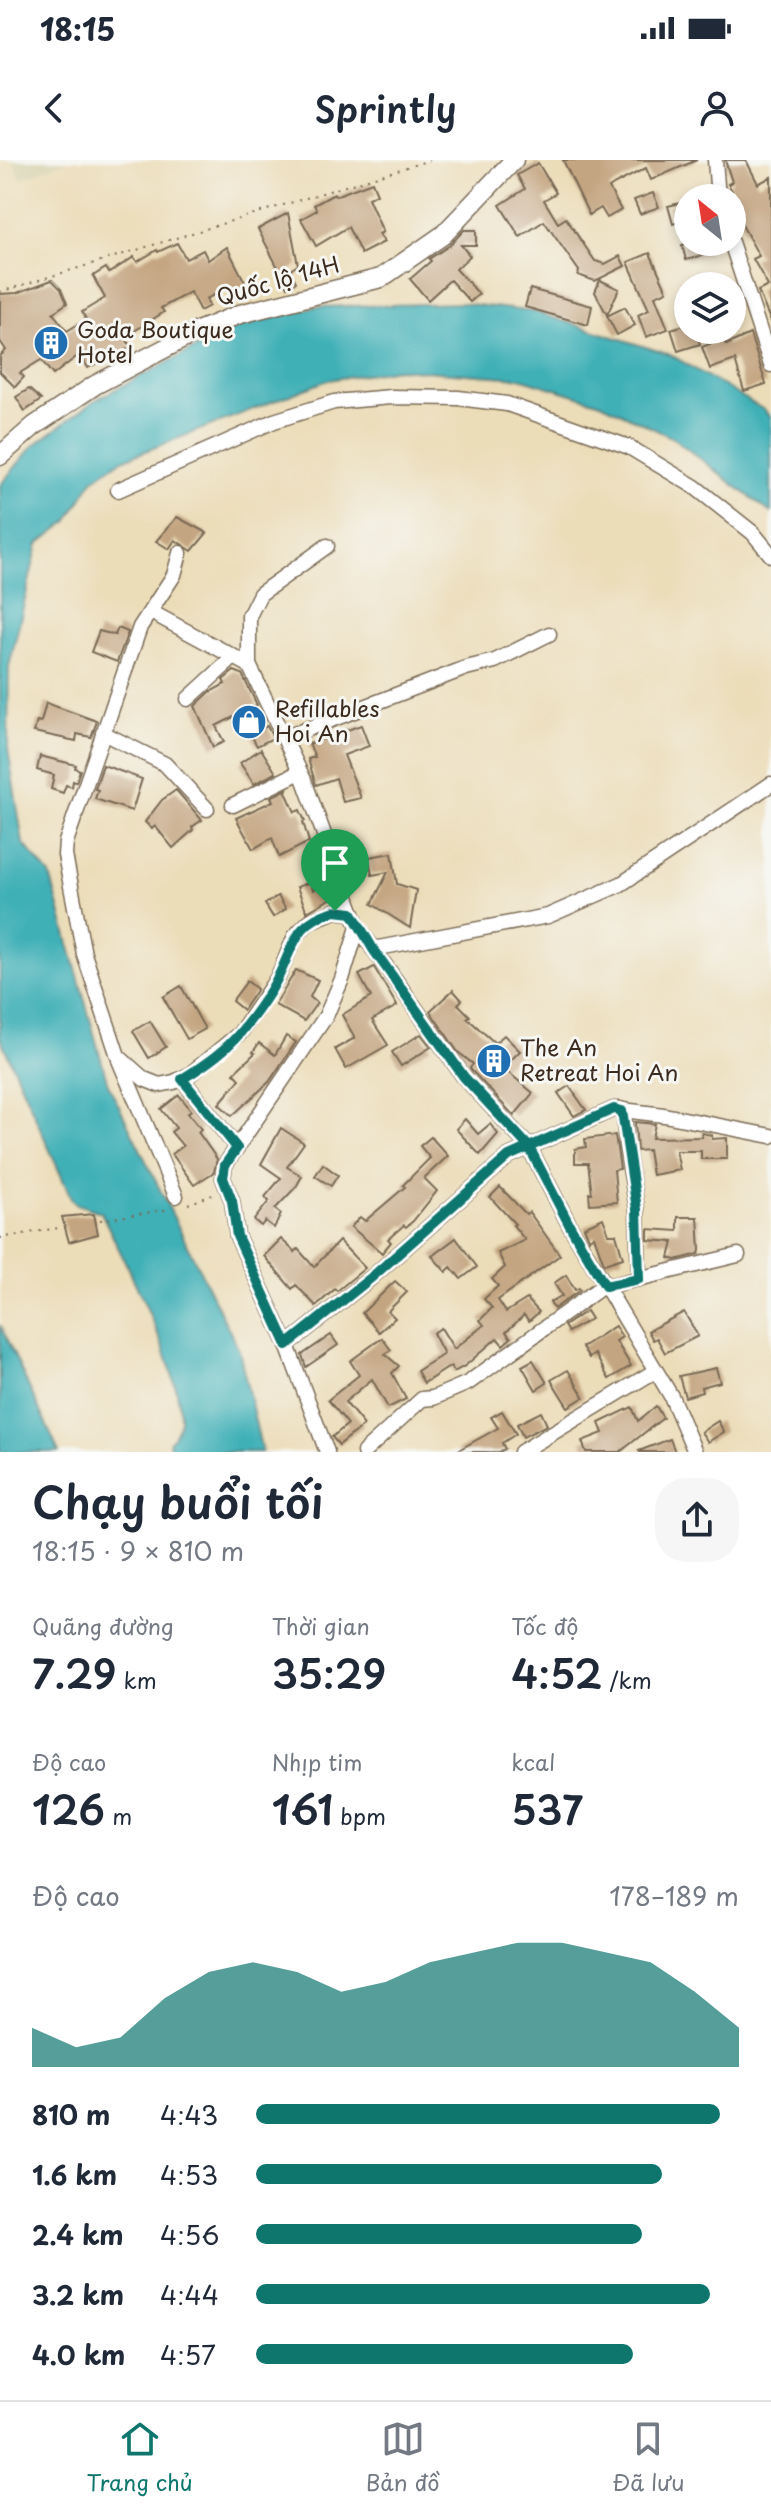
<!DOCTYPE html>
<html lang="vi">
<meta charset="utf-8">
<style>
:root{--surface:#fff;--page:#f6f6f7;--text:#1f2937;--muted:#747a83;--line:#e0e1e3;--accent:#0f766e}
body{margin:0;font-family:"Playpen Sans",sans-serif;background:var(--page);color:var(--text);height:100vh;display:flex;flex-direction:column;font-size:30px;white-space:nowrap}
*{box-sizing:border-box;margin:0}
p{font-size:26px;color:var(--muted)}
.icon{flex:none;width:44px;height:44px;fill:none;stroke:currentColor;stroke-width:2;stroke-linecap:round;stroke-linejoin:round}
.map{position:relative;height:1292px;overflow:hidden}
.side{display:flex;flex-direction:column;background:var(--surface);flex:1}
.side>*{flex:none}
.needle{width:52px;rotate:330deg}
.tools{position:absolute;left:674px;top:24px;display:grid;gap:16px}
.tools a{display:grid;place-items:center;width:72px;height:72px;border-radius:50%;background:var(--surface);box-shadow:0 4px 12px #0003;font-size:40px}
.pin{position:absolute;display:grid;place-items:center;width:68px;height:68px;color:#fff;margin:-82px -34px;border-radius:50% 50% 50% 0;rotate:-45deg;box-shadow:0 0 8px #0007}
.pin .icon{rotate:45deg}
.round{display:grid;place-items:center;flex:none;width:84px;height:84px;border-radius:32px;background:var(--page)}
.summary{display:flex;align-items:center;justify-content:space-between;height:136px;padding:0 32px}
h1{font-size:44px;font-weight:600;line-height:60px}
.metrics{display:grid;grid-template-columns:repeat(3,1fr);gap:12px;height:136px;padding:8px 32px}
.metrics div{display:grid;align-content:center}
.metrics b{font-size:40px;font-weight:600}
.metrics small{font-size:22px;font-weight:400}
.metrics p{font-size:22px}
.chart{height:224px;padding:16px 32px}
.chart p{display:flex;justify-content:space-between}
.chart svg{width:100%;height:144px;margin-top:8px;fill:var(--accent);opacity:.7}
ul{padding:0 32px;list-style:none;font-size:26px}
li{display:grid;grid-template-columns:128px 96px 1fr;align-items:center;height:60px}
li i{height:20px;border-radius:10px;background:var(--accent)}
.status{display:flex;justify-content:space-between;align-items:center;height:56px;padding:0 40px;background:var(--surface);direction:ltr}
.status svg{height:22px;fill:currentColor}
header{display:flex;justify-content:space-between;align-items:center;height:104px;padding:0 32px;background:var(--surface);font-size:36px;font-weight:600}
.tabs{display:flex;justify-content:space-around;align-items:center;height:112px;border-top:2px solid var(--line);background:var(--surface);font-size:22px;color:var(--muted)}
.tabs a{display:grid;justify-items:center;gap:4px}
.tabs .active{color:var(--accent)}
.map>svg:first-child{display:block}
.built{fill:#dad5b4}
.water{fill:#3fb0b7;stroke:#3d6d6a;stroke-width:2}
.building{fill:#c4a581}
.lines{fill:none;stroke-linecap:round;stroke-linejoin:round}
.minor-casing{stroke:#796954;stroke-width:17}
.major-casing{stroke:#796954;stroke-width:21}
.path{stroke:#796954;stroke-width:2;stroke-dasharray:2 6;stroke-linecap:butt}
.minor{stroke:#fff;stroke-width:14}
.major{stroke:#fff;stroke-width:18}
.route-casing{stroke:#fff;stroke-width:16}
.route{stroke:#0f766e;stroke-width:10}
.labels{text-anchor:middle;stroke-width:6;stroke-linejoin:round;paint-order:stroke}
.street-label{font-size:22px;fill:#3b2a1e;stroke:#f6f6f2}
.poi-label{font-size:22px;fill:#3b2a1e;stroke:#f6f6f2;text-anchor:start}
</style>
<div class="status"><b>18:15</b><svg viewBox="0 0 49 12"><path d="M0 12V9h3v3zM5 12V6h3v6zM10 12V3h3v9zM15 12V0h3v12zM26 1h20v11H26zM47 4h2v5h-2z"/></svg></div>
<header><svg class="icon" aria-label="back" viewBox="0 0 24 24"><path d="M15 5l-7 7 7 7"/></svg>Sprintly<svg class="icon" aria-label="person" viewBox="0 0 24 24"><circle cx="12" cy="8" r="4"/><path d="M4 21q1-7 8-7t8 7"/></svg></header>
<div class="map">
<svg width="771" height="1292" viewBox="0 0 771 1292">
<rect width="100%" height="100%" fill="#f6f6f2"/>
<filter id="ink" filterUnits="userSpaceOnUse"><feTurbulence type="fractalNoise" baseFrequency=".0125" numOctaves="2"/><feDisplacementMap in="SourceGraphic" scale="16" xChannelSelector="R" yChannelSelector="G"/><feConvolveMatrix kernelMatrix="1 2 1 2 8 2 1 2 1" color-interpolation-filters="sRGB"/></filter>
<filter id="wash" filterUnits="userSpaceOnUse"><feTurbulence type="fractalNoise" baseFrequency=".006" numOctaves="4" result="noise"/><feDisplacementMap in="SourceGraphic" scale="32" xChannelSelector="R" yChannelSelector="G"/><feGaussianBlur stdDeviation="1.8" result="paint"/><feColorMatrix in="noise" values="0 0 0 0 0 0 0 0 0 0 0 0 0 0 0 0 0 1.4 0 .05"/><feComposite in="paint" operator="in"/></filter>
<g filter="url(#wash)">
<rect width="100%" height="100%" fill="#ecddb9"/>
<path class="built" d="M12 0H69L21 19Z"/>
<g class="water">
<path d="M461 143 535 152 671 195 764 250 771 258V353L673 278 601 243 520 218 398 209 328 220 120 301 93 320 67 362 38 384 9 507 8 589 23 683 50 715 108 924 239 1190 262 1292H171L169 1282C173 1276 180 1267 180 1260 182 1209 124 1101 101 1052L76 1044 71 1038 0 877V325L33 286 95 240 238 166 315 147Z"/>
<path d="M0 1165 59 1292H0Z"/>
</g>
<g id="blocks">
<g class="building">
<path d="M563 0H697L651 20 646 8 615 24 609 28 621 50 607 58 601 48 589 55Z"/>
<path d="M725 0H746L758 24 771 17V162L758 131 768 126 753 99 759 96 736 54 732 56V31L728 24 732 22Z"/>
<path d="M538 3 556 33 544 40 558 63 566 58 595 101 605 104 620 96 625 106 595 121 578 115 579 111 544 61 520 77 500 45 525 29 517 15Z"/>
<path d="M372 22 377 34 368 38 383 72 379 74 384 82 361 94 348 67 316 86 301 59 317 50 314 45 334 34 335 36Z"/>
<path d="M653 33 659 47 640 54 634 40Z"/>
<path d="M688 41V59L673 64 668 46Z"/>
<path d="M288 53 298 105 290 110 296 122 288 127 258 69Z"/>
<path d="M464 70H476V85H461L470 96 456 109 479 134 470 142 450 120 428 140 410 119 431 101 429 99 450 85Z"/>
<path d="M695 82 697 85 706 83 708 94 686 100 682 85Z"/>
<path d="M177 83 186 99 203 90 208 100 227 87 250 132 237 138 231 126 206 139 209 146 200 151 190 132 161 148 164 152 125 177 131 187 100 204 99 202 88 208 80 194 53 215 41 200 20 213 24 217 15 227 0 212V196L6 190 0 181V134L17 133 52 120 61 129 67 143 53 153 67 171 86 159 82 152 105 138 93 116 106 108 109 113 134 97 137 102 157 90 158 92Z"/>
<path d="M650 93 667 131 655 136 668 169 646 177 638 155 649 150 628 102Z"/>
<path d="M600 120 619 129 607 155 595 132Z"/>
<path d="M530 129 592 146 588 165 525 147Z"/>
<path d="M625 147 635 165 617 175 607 156Z"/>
<path d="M688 164V170H695L700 184 678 191 671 169Z"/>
<path d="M750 174 766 224 744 231 735 200 710 209 702 187 724 178 726 185Z"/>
<path d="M29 229 41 240 25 251 16 237Z"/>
<path d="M177 357 207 373 192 391 175 380 169 389 156 381Z"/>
<path d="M118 468 128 472 117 502 91 492 99 471 115 475Z"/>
<path d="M234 511 242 514 257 545 216 566 224 582 213 587 195 546 210 532 225 524 223 520Z"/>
<path d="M46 543 97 561 91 577 77 574 76 581 34 572 37 561 41 562Z"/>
<path d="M361 565 369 586 344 595 361 638 343 642 336 618 316 625 308 599 315 597 309 584Z"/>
<path d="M267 566 273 578 257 586 251 575Z"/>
<path d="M261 589 276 613 254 624 240 603Z"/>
<path d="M40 596 76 605 75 608 80 610 76 622 73 621 72 627 66 625 63 633 51 629 54 615 37 610Z"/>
<path d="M103 605 142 619 132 651 95 639 98 630 95 629Z"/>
<path d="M287 629 286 632 295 652 300 650 305 661 303 662 309 682 279 697 272 678 253 689 236 658 273 641 271 637Z"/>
<path d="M176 630 202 660 192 667 193 670 173 688 155 666 152 669 145 662 162 640Z"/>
<path d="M392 693 397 724 416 730 410 768 372 744 388 712 372 715 369 697Z"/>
<path d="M310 722 313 730 328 722 335 736 307 752 297 727Z"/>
<path d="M278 736 286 749 273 757 265 744Z"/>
<path d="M374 807 397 846 372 860 388 885 346 909 335 889 355 878 342 855 371 837 359 815Z"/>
<path d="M296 810 318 820 310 837 317 843 304 861 275 845Z"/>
<path d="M247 821 257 829 243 850 232 841Z"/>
<path d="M181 826 205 869 187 879 163 837Z"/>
<path d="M453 830 462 840 458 844 470 856 467 858 495 883 504 875 520 891 503 908 533 933 514 956 472 911 470 908 473 904 458 892 430 851Z"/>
<path d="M150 861 166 887 149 898 133 871Z"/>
<path d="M421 874 431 887 401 906 392 892Z"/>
<path d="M286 876 296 882 269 922 232 956 219 944 240 919 234 913 255 893 253 892 259 883 275 895Z"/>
<path d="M569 926 586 950 574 956 558 933Z"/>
<path d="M179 935 191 950 188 953 201 969 198 972 217 999 214 1012 194 1025 172 994 183 986 171 972 176 968 161 949Z"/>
<path d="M465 959 478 974 490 964 498 974 480 995 456 969Z"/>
<path d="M635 962 655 964 652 978 702 977V973L712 975V979L727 978V999H701V991H676L680 1010 652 1015 648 990 637 991Z"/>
<path d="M281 968 304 983 287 1007 302 1016 296 1027 275 1049 281 1054 274 1068 265 1061 261 1066 254 1060 269 1041 265 1037 281 1018 261 1004Z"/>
<path d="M615 975 620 1009 614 1010 617 1042 590 1044 589 1033H592L588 1003H575V989L586 987 585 979Z"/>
<path d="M431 977 448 996 424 1018 437 1031 413 1061 406 1067 404 1065 388 1079 391 1082 382 1093 351 1067 360 1057 365 1061 405 1027 403 1025 430 998 420 986Z"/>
<path d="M323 1004 338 1015 331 1026 315 1016Z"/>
<path d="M500 1027 526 1054 529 1052 560 1095 498 1140 506 1152 527 1139 539 1152 529 1161 524 1155 506 1172 511 1178 503 1185 497 1178 465 1206 454 1212 451 1206 424 1223 417 1211 444 1194 433 1173 441 1168 454 1189 484 1165 480 1160 492 1148 484 1139 498 1126 492 1119 505 1107 498 1093 525 1080 513 1065 515 1064 490 1037Z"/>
<path d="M94 1054 98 1074 69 1082 62 1057Z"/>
<path d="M678 1057H698L700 1090 699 1094 676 1100 669 1098 673 1082 648 1080V1069L678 1071Z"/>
<path d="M603 1058 609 1074H616L623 1098 604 1104 594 1076 589 1079 584 1067Z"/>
<path d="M456 1078 477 1107 461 1119 451 1107 446 1112 432 1096Z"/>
<path d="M281 1079 295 1092 298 1089 314 1107 339 1081 365 1108 337 1131 335 1129 316 1146 296 1125 292 1129 264 1096Z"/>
<path d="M566 1115 575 1130 579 1128 580 1130 554 1149 550 1142 562 1136 554 1123Z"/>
<path d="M395 1121 407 1132 388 1151 395 1158 379 1172 362 1153Z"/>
<path d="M586 1151 591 1159 568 1172 564 1166Z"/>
<path d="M684 1152 698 1176 665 1193 657 1178 653 1180 648 1171Z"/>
<path d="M615 1166 622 1177 616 1181 631 1206 609 1219 595 1194 589 1198 582 1187Z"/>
<path d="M331 1175 338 1185 306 1207 302 1195Z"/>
<path d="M382 1178 391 1190 385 1194 399 1206 392 1213 406 1239 388 1248 372 1219 345 1242 364 1265 339 1285 332 1277 348 1264 328 1240 359 1215 350 1201Z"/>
<path d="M533 1200 547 1223 536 1230 522 1206Z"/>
<path d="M716 1208 720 1222 701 1227 702 1232 685 1237 679 1216Z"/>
<path d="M568 1210 584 1237 568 1247 551 1220Z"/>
<path d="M656 1246 663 1258 620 1292H586L582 1281 603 1273 599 1263 632 1247 638 1261Z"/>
<path d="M502 1251 516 1274 502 1283 505 1289 499 1292H455L498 1268 491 1257Z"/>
<path d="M541 1252 547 1265 523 1277 517 1264Z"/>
<path d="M718 1261 724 1272 708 1282 701 1272Z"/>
<path d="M670 1279 675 1292H640L639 1291Z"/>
</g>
</g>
</g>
<g filter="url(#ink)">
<use href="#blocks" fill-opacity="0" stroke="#796954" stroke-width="2"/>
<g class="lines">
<defs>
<g id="minor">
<path d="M715 0 718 38"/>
<path d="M731 82 771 205"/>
<path d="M118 330 274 261 334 242 391 237 458 238 507 244 629 287 695 327 753 373 771 395"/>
<path d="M327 386 260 434 249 456V505L304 620 358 767 464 917 529 987 570 1066 671 1236 695 1292"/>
<path d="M180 393 174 415 140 467 66 682 65 695 84 794 118 896 144 919 159 925 174 922 189 915 240 873 278 817 295 776 310 761 335 751 352 753"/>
<path d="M151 452 249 505"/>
<path d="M188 539 234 497"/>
<path d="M103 573 165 604 207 649"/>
<path d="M284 578 466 508 495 501 549 474"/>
<path d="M233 645 300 612"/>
<path d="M373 789 548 756 621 724 771 624"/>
<path d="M119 900 176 1036"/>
<path d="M182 919 237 988"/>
<path d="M620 949 624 954 626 984 637 1049 639 1119"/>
<path d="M287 1185 372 1117 509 996 614 949 664 955 771 976"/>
<path d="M327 1292 287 1185 237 1076 232 1041 223 1018 225 1005 326 856 342 819 358 767"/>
<path d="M364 1292 422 1239 433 1238 468 1223 600 1128 738 1095"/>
<path d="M521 1292 655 1211"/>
</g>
<path id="major" d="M0 296 34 266 95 225 200 170 240 154 381 118 443 75 514 0"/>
</defs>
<use href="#minor" class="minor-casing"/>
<use href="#major" class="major-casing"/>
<g class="path">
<path d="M0 132 430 0"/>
<path d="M188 1044 212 1035"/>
<path d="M100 1060 171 1049"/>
<path d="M0 1078 58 1068"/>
</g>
<use href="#minor" class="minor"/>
<use href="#major" class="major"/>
</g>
</g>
<g class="lines" filter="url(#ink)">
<defs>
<path id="route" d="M335 751C294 762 295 784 278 817 269 836 253 857 240 873 225 891 202 907 182 919L237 988 225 1005 223 1018 232 1041 237 1076 287 1185 372 1117 509 996 529 987 570 1066 605 1126 639 1119 637 1049 622 951 614 949 529 987 464 917 373 789 352 753 335 751"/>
</defs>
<use href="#route" class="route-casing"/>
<use href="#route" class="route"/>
</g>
<defs>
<symbol id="building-disc" viewBox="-11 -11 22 22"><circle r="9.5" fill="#1f6fb2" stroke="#f6f6f2"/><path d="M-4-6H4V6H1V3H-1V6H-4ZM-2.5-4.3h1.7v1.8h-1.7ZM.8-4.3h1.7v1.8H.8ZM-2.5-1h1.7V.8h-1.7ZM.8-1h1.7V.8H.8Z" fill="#fff"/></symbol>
<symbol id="shop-disc" viewBox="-11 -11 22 22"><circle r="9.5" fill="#1f6fb2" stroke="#f6f6f2"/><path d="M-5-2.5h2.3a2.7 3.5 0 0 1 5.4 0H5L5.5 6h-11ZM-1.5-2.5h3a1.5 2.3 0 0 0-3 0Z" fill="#fff"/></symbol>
</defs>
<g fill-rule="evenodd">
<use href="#building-disc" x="31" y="163" width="40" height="40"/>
<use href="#shop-disc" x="229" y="542" width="40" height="40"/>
<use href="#building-disc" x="474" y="881" width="40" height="40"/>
</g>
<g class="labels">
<g class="street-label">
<text transform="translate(278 121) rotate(-16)" y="8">Quốc lộ 14H</text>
</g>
<g class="poi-label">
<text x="77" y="178">Goda Boutique<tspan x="77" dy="25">Hotel</tspan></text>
<text x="275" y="557">Refillables<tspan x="275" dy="25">Hoi An</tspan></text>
<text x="520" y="896">The An<tspan x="520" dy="25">Retreat Hoi An</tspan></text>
</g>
</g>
</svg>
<div class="tools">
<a><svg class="needle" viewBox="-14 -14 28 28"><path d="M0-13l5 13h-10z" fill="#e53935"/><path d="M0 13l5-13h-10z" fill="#747a83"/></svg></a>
<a><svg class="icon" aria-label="layers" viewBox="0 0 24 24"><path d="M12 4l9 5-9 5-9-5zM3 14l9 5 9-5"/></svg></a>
</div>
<div class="pin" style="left:335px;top:751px;background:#1e9e55"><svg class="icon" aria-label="arrive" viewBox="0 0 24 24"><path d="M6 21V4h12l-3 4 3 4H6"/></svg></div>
</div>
<section class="side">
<div class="summary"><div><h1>Chạy buổi tối</h1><p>18:15 · 9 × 810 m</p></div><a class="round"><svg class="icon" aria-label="share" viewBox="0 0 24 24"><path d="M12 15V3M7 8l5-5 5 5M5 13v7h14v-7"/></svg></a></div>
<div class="metrics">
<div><p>Quãng đường</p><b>7.29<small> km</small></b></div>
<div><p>Thời gian</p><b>35:29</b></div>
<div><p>Tốc độ</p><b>4:52<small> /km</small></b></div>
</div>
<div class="metrics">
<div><p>Độ cao</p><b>126<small> m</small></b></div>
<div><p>Nhịp tim</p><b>161<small> bpm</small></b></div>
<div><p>kcal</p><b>537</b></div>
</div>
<div class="chart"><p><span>Độ cao</span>178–189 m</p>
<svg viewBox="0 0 160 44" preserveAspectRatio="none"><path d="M0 44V32L10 38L20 35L30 23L40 15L50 12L60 15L70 21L80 18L90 12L100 9L110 6L120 6L130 9L140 12L150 21L160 32V44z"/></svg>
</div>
<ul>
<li><b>810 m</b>4:43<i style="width:96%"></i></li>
<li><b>1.6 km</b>4:53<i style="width:84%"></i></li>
<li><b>2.4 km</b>4:56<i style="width:80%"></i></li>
<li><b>3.2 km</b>4:44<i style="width:94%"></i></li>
<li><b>4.0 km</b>4:57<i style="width:78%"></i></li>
</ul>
</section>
<nav class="tabs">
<a class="active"><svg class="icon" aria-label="home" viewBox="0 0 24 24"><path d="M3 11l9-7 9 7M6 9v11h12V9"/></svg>Trang chủ</a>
<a><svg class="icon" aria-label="map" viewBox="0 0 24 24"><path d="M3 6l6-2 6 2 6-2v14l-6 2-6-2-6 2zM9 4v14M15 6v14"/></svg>Bản đồ</a>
<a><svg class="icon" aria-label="saved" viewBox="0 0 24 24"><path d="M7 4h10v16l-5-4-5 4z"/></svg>Đã lưu</a>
</nav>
